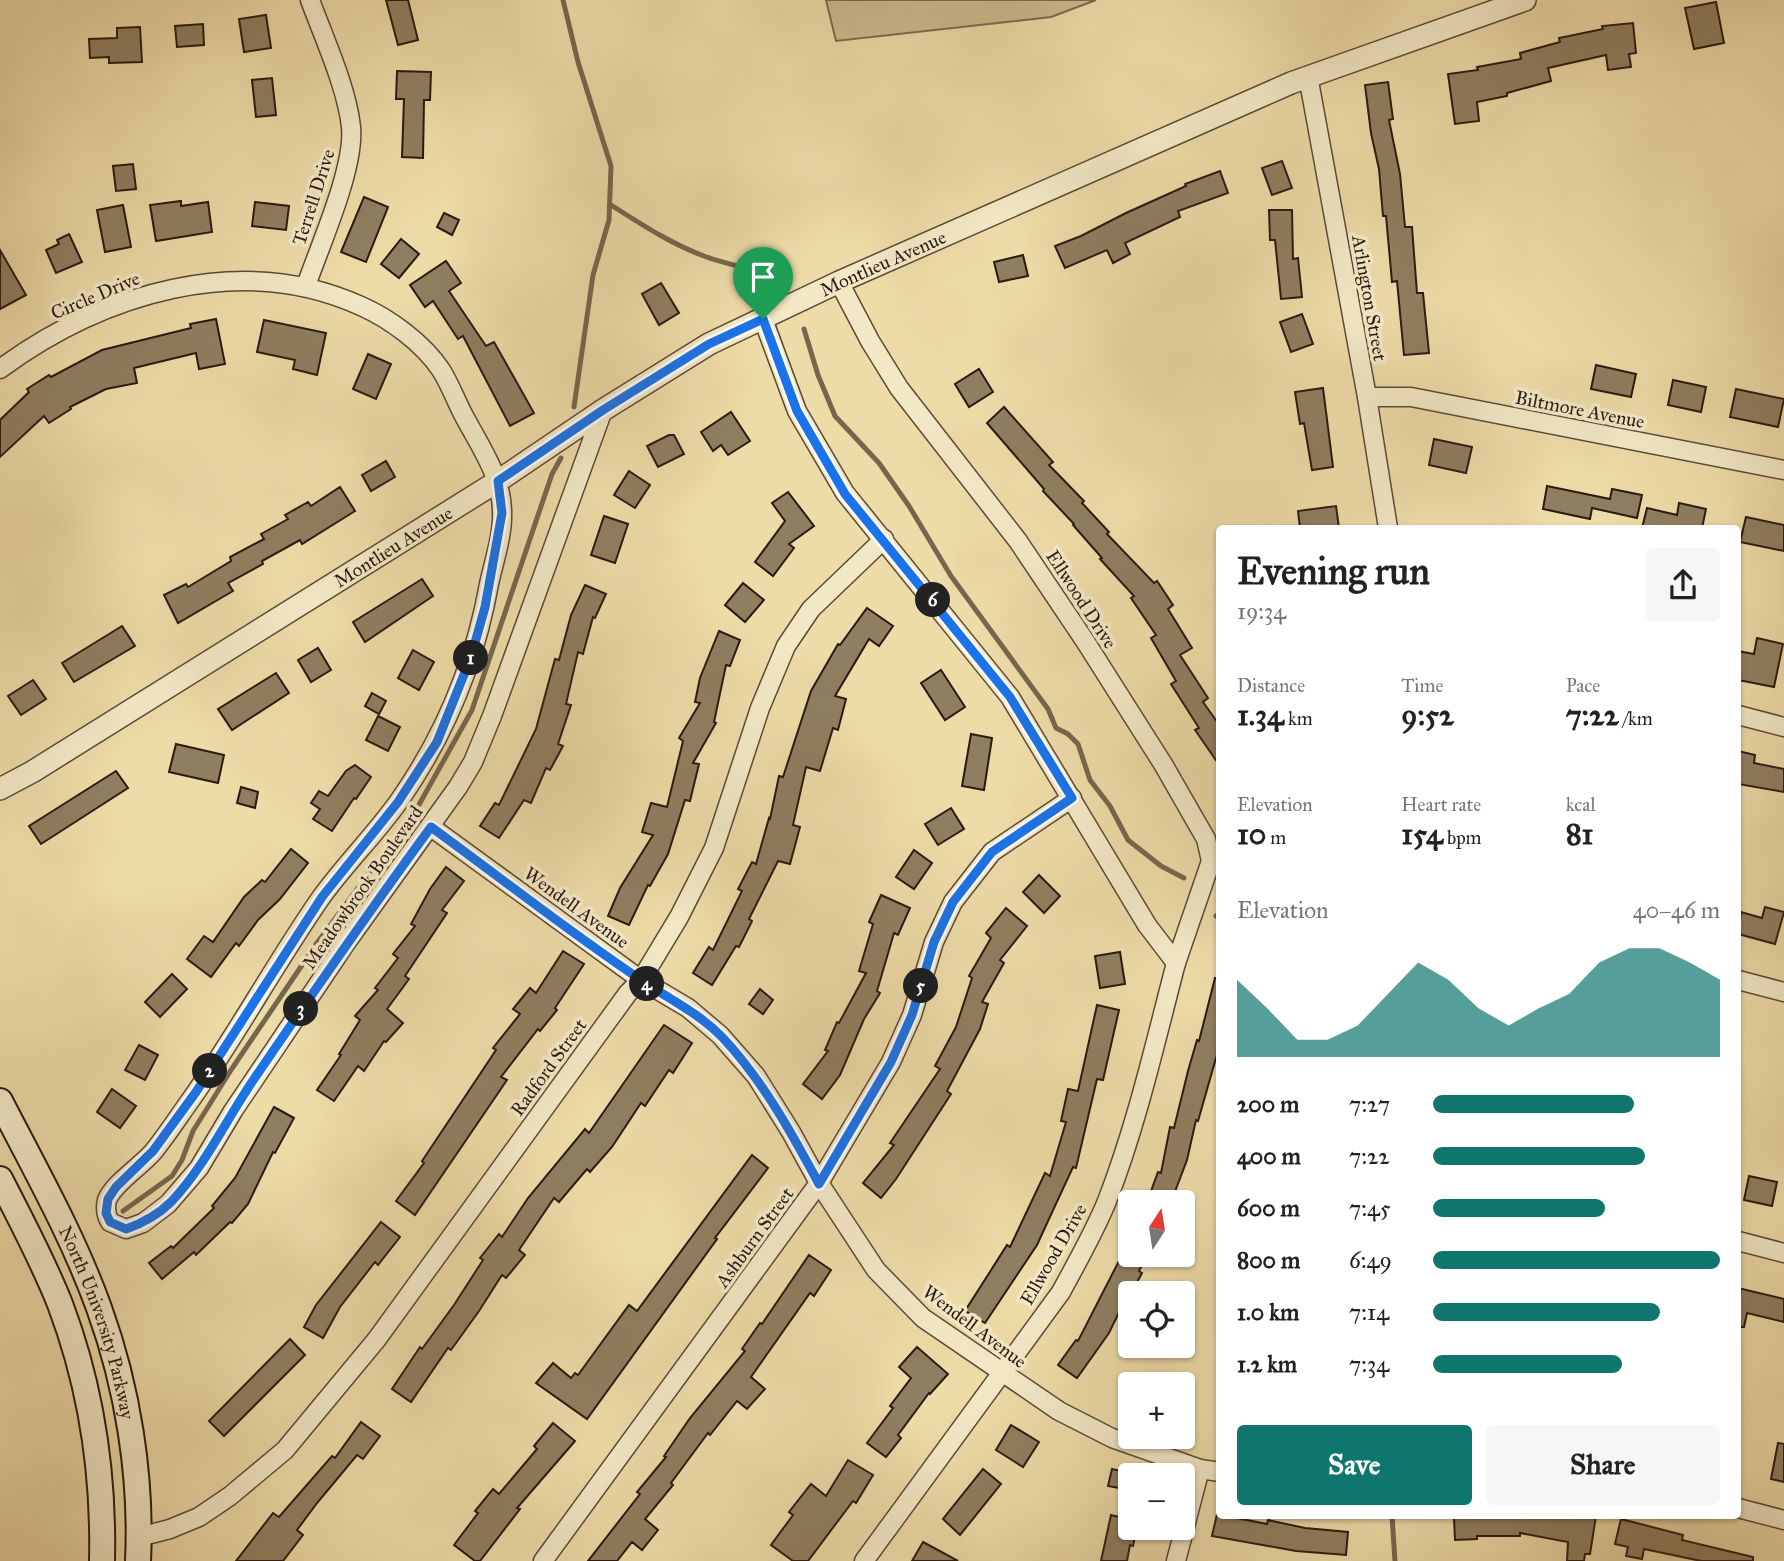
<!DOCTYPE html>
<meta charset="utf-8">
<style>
:root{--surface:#fff;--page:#f6f6f6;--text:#222;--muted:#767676;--accent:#0f766e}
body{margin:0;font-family:"IM FELL Great Primer",serif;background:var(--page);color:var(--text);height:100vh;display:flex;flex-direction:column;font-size:26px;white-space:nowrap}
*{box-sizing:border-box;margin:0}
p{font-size:23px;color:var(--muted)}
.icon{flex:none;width:38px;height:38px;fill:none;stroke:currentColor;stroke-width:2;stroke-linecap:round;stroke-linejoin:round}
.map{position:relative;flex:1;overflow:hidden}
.side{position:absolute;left:1216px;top:525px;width:525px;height:994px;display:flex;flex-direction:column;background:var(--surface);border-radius:7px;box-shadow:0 2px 5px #0004}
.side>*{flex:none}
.needle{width:46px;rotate:12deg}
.fabs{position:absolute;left:1118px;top:1190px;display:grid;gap:14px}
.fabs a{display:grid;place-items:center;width:77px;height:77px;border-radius:7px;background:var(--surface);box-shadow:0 2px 5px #0004;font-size:35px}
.pin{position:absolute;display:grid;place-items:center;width:60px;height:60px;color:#fff;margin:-72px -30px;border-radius:50% 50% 50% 0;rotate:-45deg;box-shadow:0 0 7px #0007}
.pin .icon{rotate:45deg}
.km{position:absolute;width:35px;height:35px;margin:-18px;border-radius:50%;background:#222;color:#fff;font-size:19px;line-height:35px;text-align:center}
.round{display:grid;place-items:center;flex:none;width:74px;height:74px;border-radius:7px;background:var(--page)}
.head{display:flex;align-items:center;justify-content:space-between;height:119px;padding:0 21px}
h1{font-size:38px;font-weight:700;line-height:52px}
.figures{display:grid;grid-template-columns:repeat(3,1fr);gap:10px;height:119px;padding:7px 21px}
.figures div{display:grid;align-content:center}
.figures b{font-size:30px;font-weight:700}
.figures small{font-size:19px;font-weight:400}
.figures p{font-size:19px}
.chart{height:196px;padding:14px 21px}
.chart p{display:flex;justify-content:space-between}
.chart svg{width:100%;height:126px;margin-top:7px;fill:var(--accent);opacity:.7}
.primary-button{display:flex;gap:14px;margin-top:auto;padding:14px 21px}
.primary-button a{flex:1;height:80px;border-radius:7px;background:var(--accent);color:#fff;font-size:28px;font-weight:700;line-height:80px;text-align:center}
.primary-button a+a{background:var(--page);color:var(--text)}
ul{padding:0 21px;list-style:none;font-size:23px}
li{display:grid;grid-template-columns:112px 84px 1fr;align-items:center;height:52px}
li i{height:18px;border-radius:9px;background:var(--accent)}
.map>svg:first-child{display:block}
.green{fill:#ccba8e;stroke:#7b6a50;stroke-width:2}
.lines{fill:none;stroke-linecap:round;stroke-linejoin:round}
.stream{stroke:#77664d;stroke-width:5}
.building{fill:#8f7e60;stroke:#2a1a11;stroke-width:2}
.minor-casing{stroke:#5b4a37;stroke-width:21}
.tertiary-casing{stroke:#5b4a37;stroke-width:24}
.secondary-casing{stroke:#2a1a11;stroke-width:28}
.minor{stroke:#f3e8c6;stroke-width:18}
.tertiary{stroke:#f3e8c6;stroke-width:21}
.secondary{stroke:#f3e8c6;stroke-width:24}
.route-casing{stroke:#fff;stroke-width:14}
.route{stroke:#1a73e8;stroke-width:9}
.labels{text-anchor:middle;stroke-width:7;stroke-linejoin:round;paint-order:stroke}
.street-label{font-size:19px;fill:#2a1a11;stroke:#f3e8c6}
</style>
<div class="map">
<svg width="1784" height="1561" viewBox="0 0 1784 1561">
<rect width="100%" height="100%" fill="#eddba8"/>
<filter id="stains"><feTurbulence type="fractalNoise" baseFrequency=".00286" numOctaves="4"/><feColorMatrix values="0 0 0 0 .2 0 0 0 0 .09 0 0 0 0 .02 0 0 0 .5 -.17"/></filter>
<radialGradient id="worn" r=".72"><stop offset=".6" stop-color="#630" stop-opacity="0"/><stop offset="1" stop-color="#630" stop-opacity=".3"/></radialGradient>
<path class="green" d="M826 0H1096L1051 17 836 41Z"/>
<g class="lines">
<g class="stream">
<path d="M563 0 578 62 611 166 609 220 593 275 574 407"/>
<path d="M611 205C641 224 671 244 704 256 726 265 750 266 772 279"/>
<path d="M804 329 818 375 835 416 879 463 909 506 951 576 1048 709 1056 728 1068 734 1078 744 1090 780 1110 806 1128 840 1161 866 1184 878"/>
<path d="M1216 916 1220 919"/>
<path d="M123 1211 172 1176 182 1160 193 1131 231 1070 317 943 416 810 472 710 552 474 561 458"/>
<path d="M1392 1516 1395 1561"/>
</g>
</g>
<g class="building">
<path d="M386 0H408L418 40 398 45Z"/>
<path d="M1716 2 1724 43 1694 49 1685 8Z"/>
<path d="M266 15 271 48 244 52 239 19Z"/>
<path d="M1633 23 1636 53 1629 54 1631 67 1608 70 1606 55 1548 68 1551 81 1507 93V96L1477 102 1479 121 1455 124 1448 74 1478 70 1477 67 1521 59 1520 53 1560 42 1559 38 1603 29 1602 26Z"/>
<path d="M203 24 204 45 177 47 175 26Z"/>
<path d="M140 27 142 62 109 63V57L90 58 89 39 117 38V28Z"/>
<path d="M397 71 431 72 430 100H424L423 158 402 157 404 99H396Z"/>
<path d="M272 78 276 115 256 117 252 80Z"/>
<path d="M1388 82 1393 119 1389 120 1400 174 1405 227H1412L1417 293H1423L1429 353 1404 355 1397 281 1392 282 1386 216H1383L1379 169 1371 133 1365 85Z"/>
<path d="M1282 161 1292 188 1272 195 1262 168Z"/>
<path d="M133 164 136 189 116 191 113 166Z"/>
<path d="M1220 171 1228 193 1178 211 1180 217 1125 243 1130 254 1113 263 1107 250 1065 268 1055 246 1081 236 1126 213 1186 186 1185 184Z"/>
<path d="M364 197 388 207 366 262 341 252Z"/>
<path d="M181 201V206L208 202 212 232 156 241 150 205Z"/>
<path d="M255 202 289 206 286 230 252 226Z"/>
<path d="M123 205 131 247 105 252 97 210Z"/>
<path d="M1269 210H1292L1293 259 1298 258 1302 297 1281 299 1275 240H1270Z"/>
<path d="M444 213 459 220 452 235 437 227Z"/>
<path d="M69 234 82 262 56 273 46 250 59 244 57 240Z"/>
<path d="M401 239 419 254 399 278 381 264Z"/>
<path d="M0 250 26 295 0 309Z"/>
<path d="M1023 255 1028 276 999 282 994 262Z"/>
<path d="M446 261 461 283 449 291 486 346 494 342 534 413 510 426 463 336 458 339 433 301 425 307 410 285Z"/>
<path d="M661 283 679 313 659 325 642 294Z"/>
<path d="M1302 314 1313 344 1291 352 1280 322Z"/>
<path d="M216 319 225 364 199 369 196 353 134 368 137 383 106 389 70 407 71 409 49 423 44 416 0 457V420L29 392 27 389 49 375 51 377 102 350 191 328 190 324Z"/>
<path d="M264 320 326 333 317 375 293 369 295 360 257 352Z"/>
<path d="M368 354 391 364 376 399 353 389Z"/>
<path d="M1596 365 1636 374 1631 397 1591 389Z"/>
<path d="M979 369 993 392 969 407 955 384Z"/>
<path d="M1673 380 1706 387 1701 412 1668 405Z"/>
<path d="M1323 388 1333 467 1312 470 1304 423 1300 424 1295 392Z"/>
<path d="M1736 389 1784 399 1778 427 1730 417Z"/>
<path d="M1004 407 1053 462 1049 465 1084 501 1082 503 1109 532 1107 534 1154 583 1157 581 1173 605 1168 609 1192 648 1180 655 1208 698 1203 702 1220 726V766L1195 730 1199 728 1171 684 1176 681 1151 638 1156 635 1131 598 1134 596 1100 559 1102 558 1073 525 1074 524 1043 491 1044 489 987 423Z"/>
<path d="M731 412 750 441 728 455 721 445 713 451 701 432Z"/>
<path d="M669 435H674L684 454 658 467 647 446Z"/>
<path d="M1434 439 1472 447 1466 473 1429 465Z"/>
<path d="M386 461 395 477 371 491 362 475Z"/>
<path d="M629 471 650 485 635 508 614 495Z"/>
<path d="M1547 486 1610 499 1612 489 1642 495 1637 518 1592 508 1590 519 1543 509Z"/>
<path d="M340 487 355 511 302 544 300 540 262 561 263 564 228 583 233 591 178 623 164 595 186 584 188 587 231 561 230 557 264 539 261 534 288 519 285 515 308 502 311 506Z"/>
<path d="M788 492 814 526 789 544 794 548 773 576 755 562 785 521 772 503Z"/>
<path d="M1679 503 1706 509 1702 528H1642L1647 508 1677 515Z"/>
<path d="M1336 506 1339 528H1300L1298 511Z"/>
<path d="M604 516 628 524 615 563 591 555Z"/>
<path d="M1746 517 1784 525V551L1740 542Z"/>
<path d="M422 579 433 596 365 642 353 622Z"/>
<path d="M743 583 764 600 745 622 725 605Z"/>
<path d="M585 585 606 594 595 618 593 617 583 654 578 652 566 704 571 705 558 744 563 746 550 770 546 768 531 803 524 800 499 838 480 826 495 803 499 805 536 729 555 659 559 660 571 615Z"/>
<path d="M867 608 893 626 879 646 869 639 835 696 846 699 838 730 833 728 820 771 806 767 793 825 800 827 790 864 778 861 749 919 752 921 739 947 736 946 712 985 693 973 709 947 713 950 742 891 738 889 752 862 756 864 769 818 770 819 779 776 783 777 811 691 838 644 840 645Z"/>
<path d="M122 626 135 646 74 682 62 663Z"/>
<path d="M719 631 740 640 730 666 726 665 714 722 716 723 693 763 699 764 690 801 685 800 668 854 650 886 648 885 629 925 608 916 620 888 653 835 642 832 651 803 667 807 683 741 679 738 700 703 695 702 700 678Z"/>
<path d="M1757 638 1783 644 1774 687 1738 680V651L1754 654Z"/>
<path d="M318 648 331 670 311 682 298 660Z"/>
<path d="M413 650 434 662 419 690 398 678Z"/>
<path d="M941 670 965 707 945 720 921 683Z"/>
<path d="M276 673 289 693 232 730 218 709Z"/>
<path d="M33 680 46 699 21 715 8 696Z"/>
<path d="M372 693 386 701 379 714 365 706Z"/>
<path d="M378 716 400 727 388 751 366 740Z"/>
<path d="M971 734 992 738 984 790 962 786Z"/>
<path d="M176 744 224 755 218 783 169 772Z"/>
<path d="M1738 751 1755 755 1754 763 1784 769V792L1738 784Z"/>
<path d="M355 765 371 777 356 799 354 798 332 831 313 819 320 809 311 803 319 791 328 796 346 771Z"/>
<path d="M116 771 128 788 41 844 29 826Z"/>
<path d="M241 787 258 792 255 808 237 803Z"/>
<path d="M951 808 964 829 938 845 925 824Z"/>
<path d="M291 849 308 863 280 899 258 920 239 946 236 943 211 977 187 959 204 936 213 942 244 897 262 880 265 882Z"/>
<path d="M914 850 932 863 914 889 896 877Z"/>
<path d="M446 867 464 881 442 910 447 913 405 976 409 979 387 1009 403 1023 386 1042 384 1041 364 1071 358 1066 334 1101 317 1090 341 1055 339 1054 360 1020 355 1016 378 990 375 988 398 958 393 954 415 926 411 924 430 889Z"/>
<path d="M1039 875 1060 896 1044 913 1023 892Z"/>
<path d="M881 895 910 908 898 935 894 933 877 991 880 993 864 1019 840 1075 822 1099 803 1084 828 1051 825 1050 837 1022 839 1023 866 973 859 971 873 924 869 922Z"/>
<path d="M1765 907 1784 912 1775 944 1738 934 1741 912 1762 918Z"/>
<path d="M1006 908 1027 926 1000 960 1004 963 982 1002 988 1004 980 1029 947 1091 951 1094 896 1179 881 1198 863 1183 894 1145 890 1143 940 1069 935 1066 956 1027 972 978 969 976 991 938 986 933Z"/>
<path d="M563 951 584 964 555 1008 557 1010 540 1031 538 1029 501 1077 507 1080 415 1215 396 1201 424 1163 422 1161 496 1050 493 1048 520 1014 513 1009 530 988 536 993Z"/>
<path d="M1120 952 1125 984 1100 988 1095 956Z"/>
<path d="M172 974 187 989 160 1017 145 1002Z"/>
<path d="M1215 978 1220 979V1044L1198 1121 1196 1120 1187 1160 1171 1202H1147L1158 1172 1161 1173 1170 1127 1174 1128 1188 1071 1197 1040 1199 1041Z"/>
<path d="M760 989 773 1000 763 1014 749 1004Z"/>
<path d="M1097 1005 1119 1010 1103 1080 1097 1079 1076 1168 1073 1167 1037 1245 985 1323 965 1311 1007 1245 1010 1247 1045 1173 1050 1176 1066 1122 1061 1121 1068 1089 1078 1091Z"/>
<path d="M664 1025 692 1043 673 1073 669 1070 645 1106 641 1103 612 1147 590 1172 587 1169 559 1202 554 1198 519 1250 525 1255 506 1278 502 1275 479 1311 451 1350 448 1348 411 1402 392 1389 420 1347 422 1349 454 1305 483 1260 480 1258 499 1234 502 1237 528 1198 585 1129 589 1133Z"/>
<path d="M139 1045 158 1055 145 1080 125 1070Z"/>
<path d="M112 1089 136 1106 120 1128 97 1112Z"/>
<path d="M274 1107 294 1118 275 1153 273 1152 248 1204 232 1223 230 1222 196 1255 194 1252 162 1279 149 1263 171 1246 173 1248 214 1208 212 1206 235 1178Z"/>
<path d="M752 1155 768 1168 715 1238 717 1239 587 1419 536 1383 553 1363 571 1378 575 1373 578 1375 629 1305 637 1311Z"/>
<path d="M1749 1176 1777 1182 1772 1206 1744 1200Z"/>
<path d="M381 1222 400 1237 378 1265 375 1262 340 1307 323 1338 304 1327 316 1305Z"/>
<path d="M809 1255 831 1270 814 1296 810 1293 751 1377 765 1389 747 1409 737 1401 710 1435 708 1433 671 1483 673 1485 645 1519 658 1530 642 1550 632 1542 617 1561H588L640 1494 637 1492 666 1457 664 1456 690 1418 745 1351 742 1349 760 1323 762 1324Z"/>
<path d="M1122 1255H1147L1139 1271 1142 1273 1127 1301 1125 1300 1109 1333 1077 1378 1058 1365 1076 1340 1078 1341Z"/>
<path d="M1738 1288 1784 1299V1322L1747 1313 1744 1327H1738Z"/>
<path d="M290 1339 305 1355 224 1436 209 1421Z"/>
<path d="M917 1347 948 1374 930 1394 929 1393 898 1435 901 1438 886 1457 867 1443 893 1408 890 1406 911 1378 899 1367Z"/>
<path d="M361 1422 380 1436 363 1459 357 1455 317 1503 297 1530 303 1535 283 1561H236L273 1513 279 1517 332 1456 335 1458Z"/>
<path d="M553 1423 575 1441 517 1508 520 1509 480 1561H475L454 1545 478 1513 475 1511 493 1489 499 1494 537 1449 534 1446Z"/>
<path d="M1011 1425 1039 1442 1023 1467 996 1450Z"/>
<path d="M1778 1443 1784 1444V1482L1771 1479Z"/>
<path d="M848 1460 873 1475 856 1503 853 1501 808 1561H793L771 1545 793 1515 789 1512 811 1484 826 1496Z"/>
<path d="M983 1469 1001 1484 960 1535 943 1519Z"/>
<path d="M1112 1469 1130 1473V1490L1108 1486Z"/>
<path d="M1125 1491H1130V1528H1137L1133 1546 1130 1545 1127 1561H1101L1111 1515 1119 1517Z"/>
<path d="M1217 1514 1267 1524 1268 1520 1305 1528 1348 1532 1346 1555 1296 1551 1212 1536Z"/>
<path d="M1494 1516H1596L1590 1554H1585L1584 1561H1567L1568 1542 1520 1533V1536H1477V1539L1455 1540 1454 1518Z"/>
<path d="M1621 1519 1683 1535 1682 1540 1753 1557V1561H1701L1644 1549 1642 1559 1626 1556 1628 1547 1615 1544Z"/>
<path d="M923 1542 958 1561H912Z"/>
</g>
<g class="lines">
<defs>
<g id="minor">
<path d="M1308 76 1367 397 1388 528"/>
<path d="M839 282 870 341 899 388 1018 541 1085 641 1163 764 1206 839 1211 861 1176 963"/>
<path d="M306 286C320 245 355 168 351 127 347 88 324 38 310 0"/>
<path d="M763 319 797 411 845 493 1010 697 1147 925 1176 963C1155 1043 1137 1124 1107 1201 1094 1233 1077 1262 1061 1292L864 1561"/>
<path d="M0 369C102 294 240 251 361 306 390 319 423 343 441 370 450 384 456 401 464 416 480 446 502 477 502 512 503 535 494 561 489 584 475 663 445 735 399 801 375 835 344 865 320 899 275 964 237 1034 192 1098 179 1116 167 1135 153 1152 141 1166 113 1184 107 1200 105 1208 106 1215 110 1222L126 1229 143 1223 168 1204 199 1168 233 1111 348 940 458 787 473 762 492 716 603 410"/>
<path d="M1367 397H1411L1784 470"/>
<path d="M1738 715 1784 727"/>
<path d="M431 827 641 980 688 1008 720 1035 756 1076 791 1132 819 1183 876 1270 923 1318 1059 1411 1112 1438 1200 1469 1220 1472"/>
<path d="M1738 980 1784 992"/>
<path d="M1738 1241 1784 1253"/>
<path d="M1738 1508 1784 1520"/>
<path d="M139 1537 170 1529 199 1517 230 1496 285 1450 377 1339 628 993 641 980 679 917 714 848 760 708 786 646 811 609 884 539"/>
<path d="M543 1561 819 1183 891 1062 912 1015 934 942 953 902 992 852 1072 798"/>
<path d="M1176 1561 1200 1469"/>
</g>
<g id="tertiary">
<path id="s1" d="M0 789 32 772 498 481 603 410 709 344 839 282 1291 83 1525 0"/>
</g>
<g id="secondary">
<path id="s2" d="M0 1101C35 1169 73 1236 99 1308 128 1388 142 1477 138 1561"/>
<path d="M0 1179C21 1220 43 1261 60 1304 91 1386 104 1474 102 1561"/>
</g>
</defs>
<use href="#minor" class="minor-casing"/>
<use href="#tertiary" class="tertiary-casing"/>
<use href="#secondary" class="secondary-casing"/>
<use href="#minor" class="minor"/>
<use href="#tertiary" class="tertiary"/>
<use href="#secondary" class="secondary"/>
</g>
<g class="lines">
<defs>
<path id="route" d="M763 319 797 411 845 494 1010 697 1072 798 992 852 953 902 934 942 912 1015 891 1062 819 1184C791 1132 763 1081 723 1038 699 1013 669 999 641 980 569 932 501 878 431 827 370 910 312 994 254 1079 226 1120 205 1166 171 1202 158 1215 143 1223 126 1229L110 1222 106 1213 108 1199 116 1187 153 1151 196 1092 322 897 398 802 437 742 471 657 485 607 502 513 498 481 603 410 709 344Z"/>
</defs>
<use href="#route" class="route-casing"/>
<use href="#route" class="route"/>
</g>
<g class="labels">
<g class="street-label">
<text transform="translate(313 197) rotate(-72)" y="7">Terrell Drive</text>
<text dy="7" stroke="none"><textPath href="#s1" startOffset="1029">Montlieu Avenue</textPath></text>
<text transform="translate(95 295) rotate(-23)" y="7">Circle Drive</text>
<text transform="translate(1370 298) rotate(80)" y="7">Arlington Street</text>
<text transform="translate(1580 409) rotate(11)" y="7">Biltmore Avenue</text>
<text dy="7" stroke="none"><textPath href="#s1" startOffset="462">Montlieu Avenue</textPath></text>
<text transform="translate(1082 599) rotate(57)" y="7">Ellwood Drive</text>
<text transform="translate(362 887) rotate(-55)" y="7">Meadowbrook Boulevard</text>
<text transform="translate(577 907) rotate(36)" y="7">Wendell Avenue</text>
<text transform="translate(548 1067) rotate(-54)" y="7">Radford Street</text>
<text transform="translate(754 1237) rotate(-54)" y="7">Ashburn Street</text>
<text transform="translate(1053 1254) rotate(-60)" y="7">Ellwood Drive</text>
<text dy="7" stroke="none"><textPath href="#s2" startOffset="243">North University Parkway</textPath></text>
<text transform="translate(975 1326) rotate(37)" y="7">Wendell Avenue</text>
</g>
</g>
<rect width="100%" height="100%" filter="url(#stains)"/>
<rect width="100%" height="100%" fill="url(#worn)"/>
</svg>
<div class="fabs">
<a><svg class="needle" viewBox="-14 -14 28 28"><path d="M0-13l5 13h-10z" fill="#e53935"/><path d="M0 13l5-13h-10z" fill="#767676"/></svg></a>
<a><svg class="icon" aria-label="locate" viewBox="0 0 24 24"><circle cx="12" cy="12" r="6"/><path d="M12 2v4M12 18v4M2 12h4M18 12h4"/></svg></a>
<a>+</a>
<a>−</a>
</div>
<div class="pin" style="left:763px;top:319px;background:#1e9e55"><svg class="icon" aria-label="arrive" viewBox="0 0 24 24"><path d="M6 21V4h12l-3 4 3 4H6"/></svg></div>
<b class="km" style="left:471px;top:658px">1</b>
<b class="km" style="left:210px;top:1071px">2</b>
<b class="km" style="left:301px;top:1009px">3</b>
<b class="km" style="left:647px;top:984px">4</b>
<b class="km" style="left:921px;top:986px">5</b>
<b class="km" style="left:933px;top:600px">6</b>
<section class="side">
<div class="head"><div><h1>Evening run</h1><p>19:34</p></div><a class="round"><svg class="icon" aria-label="share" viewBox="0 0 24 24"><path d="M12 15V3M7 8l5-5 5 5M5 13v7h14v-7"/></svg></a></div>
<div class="figures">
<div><p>Distance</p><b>1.34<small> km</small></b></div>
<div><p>Time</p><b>9:52</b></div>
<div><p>Pace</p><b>7:22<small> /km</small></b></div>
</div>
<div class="figures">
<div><p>Elevation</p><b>10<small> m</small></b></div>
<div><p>Heart rate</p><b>154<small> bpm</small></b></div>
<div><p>kcal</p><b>81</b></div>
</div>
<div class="chart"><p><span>Elevation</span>40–46 m</p>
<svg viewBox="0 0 160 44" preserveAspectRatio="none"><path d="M0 44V17L10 27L20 38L30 38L40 33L50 22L60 11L70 17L80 27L90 33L100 27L110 22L120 11L130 6L140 6L150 11L160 17V44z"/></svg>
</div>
<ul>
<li><b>200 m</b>7:27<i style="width:70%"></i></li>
<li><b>400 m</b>7:22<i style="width:74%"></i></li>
<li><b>600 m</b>7:45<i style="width:60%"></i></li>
<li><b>800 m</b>6:49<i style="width:100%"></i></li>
<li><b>1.0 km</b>7:14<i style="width:79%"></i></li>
<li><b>1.2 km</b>7:34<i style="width:66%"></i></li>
</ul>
<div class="primary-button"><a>Save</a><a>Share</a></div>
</section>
</div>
